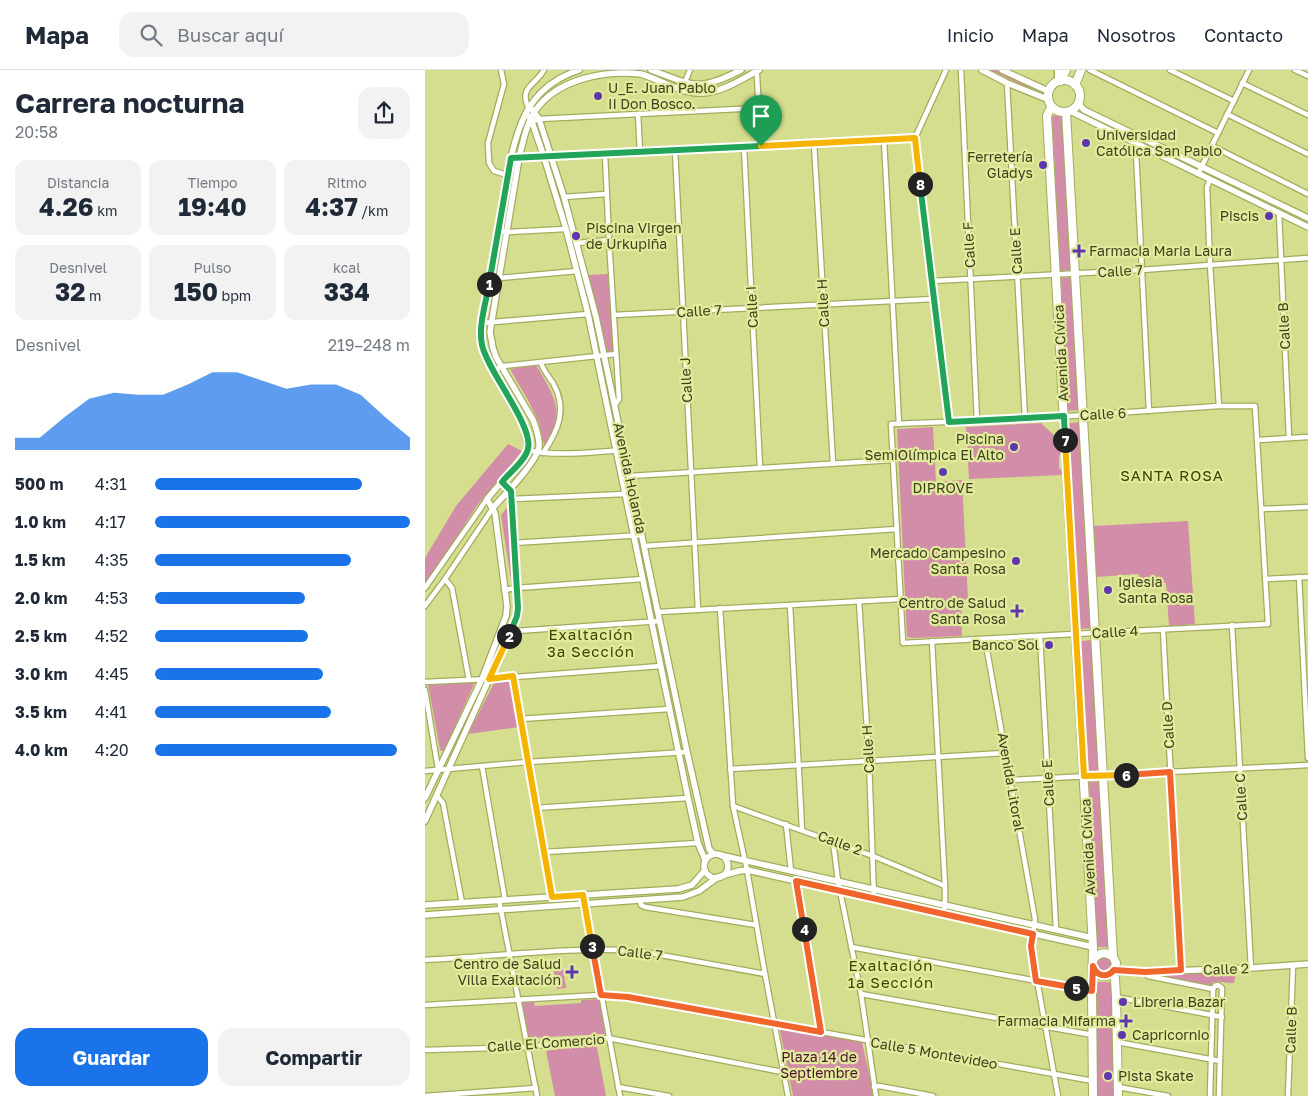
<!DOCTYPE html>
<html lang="es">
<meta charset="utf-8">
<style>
:root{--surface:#fff;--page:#f2f2f3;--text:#1f2937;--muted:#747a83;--line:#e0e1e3;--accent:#1a73e8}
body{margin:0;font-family:"Golos Text",sans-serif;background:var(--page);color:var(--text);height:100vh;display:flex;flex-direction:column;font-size:19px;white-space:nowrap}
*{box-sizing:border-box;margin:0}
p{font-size:16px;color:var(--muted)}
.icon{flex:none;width:28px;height:28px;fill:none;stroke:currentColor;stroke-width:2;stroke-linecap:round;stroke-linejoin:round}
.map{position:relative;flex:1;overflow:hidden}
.sheet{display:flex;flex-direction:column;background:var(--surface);width:425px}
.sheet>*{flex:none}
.pin{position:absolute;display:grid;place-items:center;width:42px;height:42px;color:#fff;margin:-51px -21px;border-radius:50% 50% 50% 0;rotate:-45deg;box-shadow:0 0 5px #0007}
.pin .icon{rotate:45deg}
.km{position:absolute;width:25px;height:25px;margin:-12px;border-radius:50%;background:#222;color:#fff;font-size:14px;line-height:25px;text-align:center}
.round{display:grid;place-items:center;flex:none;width:52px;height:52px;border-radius:15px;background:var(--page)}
.overview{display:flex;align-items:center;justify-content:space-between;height:85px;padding:0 15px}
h1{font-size:28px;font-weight:700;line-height:38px}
.stats{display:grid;grid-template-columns:repeat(3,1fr);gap:8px;height:85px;padding:5px 15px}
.stats div{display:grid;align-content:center;border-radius:12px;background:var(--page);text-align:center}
.stats b{font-size:25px;font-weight:700}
.stats small{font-size:14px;font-weight:400}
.stats p{font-size:14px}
.chart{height:140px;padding:10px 15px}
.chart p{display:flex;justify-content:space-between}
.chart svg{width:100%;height:90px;margin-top:5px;fill:var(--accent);opacity:.7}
.action{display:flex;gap:10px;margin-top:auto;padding:10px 15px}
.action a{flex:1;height:58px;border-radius:15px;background:var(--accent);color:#fff;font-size:20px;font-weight:700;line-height:58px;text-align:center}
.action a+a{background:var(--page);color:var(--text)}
ul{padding:0 15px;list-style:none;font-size:16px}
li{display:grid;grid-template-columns:80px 60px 1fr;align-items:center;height:38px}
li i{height:12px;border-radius:6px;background:var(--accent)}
header{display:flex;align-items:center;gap:30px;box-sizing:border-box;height:70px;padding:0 25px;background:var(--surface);border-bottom:1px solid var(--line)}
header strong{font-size:24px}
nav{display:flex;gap:28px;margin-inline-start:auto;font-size:18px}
.search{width:350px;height:45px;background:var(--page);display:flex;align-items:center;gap:12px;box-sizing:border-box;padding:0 18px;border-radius:15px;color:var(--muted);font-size:19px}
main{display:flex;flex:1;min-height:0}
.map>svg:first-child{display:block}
.green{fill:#d28da9}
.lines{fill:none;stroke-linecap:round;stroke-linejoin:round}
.minor-casing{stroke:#a3ab5c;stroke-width:7}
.tertiary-casing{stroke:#a3ab5c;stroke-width:8}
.secondary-casing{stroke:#a3ab5c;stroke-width:9}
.primary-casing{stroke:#a3ab5c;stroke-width:10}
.minor{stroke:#fff;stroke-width:4.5}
.tertiary{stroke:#fff;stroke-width:5.5}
.secondary{stroke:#fff;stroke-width:6}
.primary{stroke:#fff;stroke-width:8}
.split-1-casing{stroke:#fff;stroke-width:10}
.split-2-casing{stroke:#fff;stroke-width:10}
.split-3-casing{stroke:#fff;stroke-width:10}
.split-4-casing{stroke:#fff;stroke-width:10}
.split-5-casing{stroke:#fff;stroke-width:10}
.split-6-casing{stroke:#fff;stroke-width:10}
.split-7-casing{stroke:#fff;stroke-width:10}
.split-8-casing{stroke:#fff;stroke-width:10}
.split-9-casing{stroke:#fff;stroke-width:10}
.split-1{stroke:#22a559;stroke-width:6}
.split-2{stroke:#22a559;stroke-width:6}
.split-3{stroke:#f5b400;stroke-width:6}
.split-4{stroke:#f0652b;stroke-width:6}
.split-5{stroke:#f0652b;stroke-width:6}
.split-6{stroke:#f0652b;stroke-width:6}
.split-7{stroke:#f5b400;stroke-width:6}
.split-8{stroke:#22a559;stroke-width:6}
.split-9{stroke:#f5b400;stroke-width:6}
.poi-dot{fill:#6036ae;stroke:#e2eb9b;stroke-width:2}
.labels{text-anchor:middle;stroke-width:4.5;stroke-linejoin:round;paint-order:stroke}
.poi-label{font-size:14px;fill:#3d401f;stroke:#e2eb9b;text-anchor:start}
.street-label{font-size:14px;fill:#3d401f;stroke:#e2eb9b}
.park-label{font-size:14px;fill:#4a102d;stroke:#e2eb9b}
.neighbourhood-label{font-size:15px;letter-spacing:1px;fill:#3e4200;stroke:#e2eb9b}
</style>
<header>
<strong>Mapa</strong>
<div class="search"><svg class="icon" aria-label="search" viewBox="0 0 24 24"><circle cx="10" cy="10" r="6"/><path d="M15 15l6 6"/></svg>Buscar aquí</div>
<nav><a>Inicio</a><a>Mapa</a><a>Nosotros</a><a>Contacto</a></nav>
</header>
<main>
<section class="sheet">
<div class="overview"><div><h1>Carrera nocturna</h1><p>20:58</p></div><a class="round"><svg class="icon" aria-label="share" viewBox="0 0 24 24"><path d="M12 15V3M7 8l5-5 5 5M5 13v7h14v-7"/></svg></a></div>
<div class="stats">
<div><p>Distancia</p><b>4.26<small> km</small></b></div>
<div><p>Tiempo</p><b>19:40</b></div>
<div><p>Ritmo</p><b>4:37<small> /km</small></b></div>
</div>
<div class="stats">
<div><p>Desnivel</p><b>32<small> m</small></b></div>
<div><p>Pulso</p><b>150<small> bpm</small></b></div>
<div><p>kcal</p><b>334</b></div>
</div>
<div class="chart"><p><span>Desnivel</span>219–248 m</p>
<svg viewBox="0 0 160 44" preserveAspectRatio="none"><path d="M0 44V38L10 38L20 28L30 19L40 16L50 17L60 17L70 12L80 6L90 6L100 10L110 14L120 12L130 12L140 17L150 28L160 38V44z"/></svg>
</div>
<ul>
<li><b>500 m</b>4:31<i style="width:81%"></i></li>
<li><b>1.0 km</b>4:17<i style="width:100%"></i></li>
<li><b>1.5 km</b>4:35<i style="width:77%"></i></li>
<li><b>2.0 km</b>4:53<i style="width:59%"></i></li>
<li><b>2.5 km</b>4:52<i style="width:60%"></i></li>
<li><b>3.0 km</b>4:45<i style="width:66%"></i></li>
<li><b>3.5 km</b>4:41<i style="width:69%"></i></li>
<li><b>4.0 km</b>4:20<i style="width:95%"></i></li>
</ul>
<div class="action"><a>Guardar</a><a>Compartir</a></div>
</section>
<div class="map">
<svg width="883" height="1026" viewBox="0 0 883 1026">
<rect width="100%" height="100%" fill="#d5de8e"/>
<g class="green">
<path d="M565 0H571L610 20 609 21Z"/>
<path d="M630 45 636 46 639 50 647 200 635 201 627 47Z"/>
<path d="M184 204 189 282 187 283H181L163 205Z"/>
<path d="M647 207 654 340 642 341 636 208Z"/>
<path d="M111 295C128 324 143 344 119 375L114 353 104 332 85 299Z"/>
<path d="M656 352 667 558 655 559 644 353Z"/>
<path d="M616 353 635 371 636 383 634 386V398L638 402 637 405 544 409 541 357Z"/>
<path d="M508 357 511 412 537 410 543 529 536 530 537 566 487 568 482 567 472 359Z"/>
<path d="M83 374 97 381 51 437 8 504 0 512V488L31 436Z"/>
<path d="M86 433 90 515 87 517 76 445Z"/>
<path d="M763 451 770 554 744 556 741 513 715 514 714 504 671 507 669 456Z"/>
<path d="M668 570 675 703 664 704 656 571Z"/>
<path d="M84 608 86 610 95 657 43 664 71 609Z"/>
<path d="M50 612 19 681H17L15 680 3 614Z"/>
<path d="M676 711 685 877H672L664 712Z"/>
<circle cx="679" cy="894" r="8"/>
<path d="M138 899 141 918 132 919 129 901Z"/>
<path d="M811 901 809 913C801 914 795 910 787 913L786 916 724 904Z"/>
<path d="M672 912H685L687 915 690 1026H671V913Z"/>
<path d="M171 929 175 931 180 964 103 968 102 966 96 934 97 932H109L110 936 156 933V930Z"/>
<path d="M357 957 437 972 449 1026H368L355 960Z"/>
<path d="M171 972 181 1026H130L121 981Z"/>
</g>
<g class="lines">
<defs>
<g id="minor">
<path d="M76 0 79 14 63 73 64 93 69 101 82 105"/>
<path d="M331 0 332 6 336 76"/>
<path d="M521 0 490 68 524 352"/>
<path d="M536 0 552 351"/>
<path d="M665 0 793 63"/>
<path d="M745 0 809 31"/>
<path d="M870 0 883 6"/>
<path d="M582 13 600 349"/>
<path d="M817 13 883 45"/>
<path d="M257 19 265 0"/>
<path d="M104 39C93 17 110 16 119 0"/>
<path d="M213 44 215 82"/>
<path d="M802 44 883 84"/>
<path d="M106 52 114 49 334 38"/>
<path d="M459 70 474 354"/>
<path d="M389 73 408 393"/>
<path d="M713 75 711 82 724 341"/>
<path d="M787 76 883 124"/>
<path d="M319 77 335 398"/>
<path d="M250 80 273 540"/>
<path d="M180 84 184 170 194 329 190 335"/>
<path d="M86 88 490 68"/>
<path d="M773 104 824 0"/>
<path d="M785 110 782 117 785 194 794 336"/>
<path d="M139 127 181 124"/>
<path d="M854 143 864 368"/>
<path d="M73 161 83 162 141 159"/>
<path d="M152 173 184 170"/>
<path d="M75 208 152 201"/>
<path d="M507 211 716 200 883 188"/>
<path d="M189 245 509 229"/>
<path d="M57 253 163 244"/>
<path d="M116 293C118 300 124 307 128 313 143 339 133 361 118 383"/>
<path d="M68 301 78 296 191 284"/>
<path d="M794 336H830L843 554 478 573 466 354 600 349Z"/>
<path d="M833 370 883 367"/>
<path d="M103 380C127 387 173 382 199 380"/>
<path d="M205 406 468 390"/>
<path d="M87 429 200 424"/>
<path d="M837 439 883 437"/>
<path d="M88 473 217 465"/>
<path d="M219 476 472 459"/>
<path d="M874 507 883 688"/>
<path d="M20 509 27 518 44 610"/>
<path d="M840 509 883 507"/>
<path d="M0 518 62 429"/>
<path d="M79 520 91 518 218 509"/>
<path d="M434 531 444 691 449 828"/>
<path d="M365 535 377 759"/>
<path d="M0 536 20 509 68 438"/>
<path d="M295 538 308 736 322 800 340 904 363 1026"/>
<path d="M233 542 476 529"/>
<path d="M807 555 826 898"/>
<path d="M78 558 91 561 235 551"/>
<path d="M738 559 756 900"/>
<path d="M615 566 631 859"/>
<path d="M560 569 610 849 606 877 633 1026"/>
<path d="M507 571 520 816V835L518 844"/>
<path d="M88 606 127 827"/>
<path d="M0 612 63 609 236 596"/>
<path d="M0 620 13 699"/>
<path d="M95 649 244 639"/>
<path d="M57 696 80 830"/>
<path d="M305 699 580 683"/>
<path d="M0 701 103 692 262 682"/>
<path d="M585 710 883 695"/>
<path d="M12 726 18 733 37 833"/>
<path d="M308 736 448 786 520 816"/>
<path d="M110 738 263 728"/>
<path d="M361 754 366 801"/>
<path d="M408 771 413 811 436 924 451 1026"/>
<path d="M119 782 273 773"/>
<path d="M371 811 396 962"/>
<path d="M158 825 195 1026"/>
<path d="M74 830 112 1026"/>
<path d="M215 831 216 835 220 837 331 855"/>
<path d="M426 877 667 921"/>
<path d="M0 890C69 887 146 876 214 881L340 904"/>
<path d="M720 902 723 906 788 919"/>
<path d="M436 924 668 965"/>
<path d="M691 927 797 947"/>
<path d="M0 935 176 925 203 927 668 1011"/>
<path d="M692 972 795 991"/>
<path d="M0 980 102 977 183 968 352 1001H359"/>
<path d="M193 1017 244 1026"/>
<path d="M449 1017 454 1016 508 1026"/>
<path d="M693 1017 743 1026"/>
<path d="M0 1026 111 1018"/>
<path d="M785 1026 788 919 790 916 793 915 797 918 794 1026"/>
<path d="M863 1026 868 895"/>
</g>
<g id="tertiary">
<path d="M226 0C270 16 273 22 316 0"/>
<path d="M557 0 582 13 622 29"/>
<path d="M577 0 623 21"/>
<path d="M653 33 659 40 883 148"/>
<path d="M105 37 114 49 139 127 171 247 262 682 284 779 289 784"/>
<path d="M645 41 883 157"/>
<path d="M101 44 106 49 119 87 141 159 163 244 263 728 273 773 280 790"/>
<path d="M68 438C79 425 112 392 114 377 115 368 111 358 108 350L71 287 68 278 65 262 94 88C98 72 101 55 110 41 132 9 179 0 216 4 236 10 256 24 278 23 298 22 317 9 334 0"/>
<path d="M0 728 57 609 81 546 82 536 70 443 62 429 99 386 103 377 99 357 59 284 56 262C62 226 68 190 74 153 80 120 87 59 108 32 119 17 136 6 154 0"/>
<path d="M0 751 93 545V538L86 421 77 412"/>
<circle cx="291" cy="796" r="12"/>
<path d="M295 785 668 868"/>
<path d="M296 806 314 801 322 800 668 877"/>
<path d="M0 835 253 819 267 815 280 800"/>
<path d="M0 845 258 827 274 821 293 807"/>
<path d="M689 900 720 902 826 898 883 894"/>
</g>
<path id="secondary" d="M633 0V11"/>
<g id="primary">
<circle cx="639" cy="26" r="16"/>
<path d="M635 11 641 0"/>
<path d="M650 15 656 0"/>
<path d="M626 37 622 46 668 877 667 921 668 1026"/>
<path d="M641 42 688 887 691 893 689 900 681 906 674 905 668 897"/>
<path d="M668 890C674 882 681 881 688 887"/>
<path d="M687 903 690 908 691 927 693 1026"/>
</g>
</defs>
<use href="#minor" class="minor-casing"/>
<use href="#tertiary" class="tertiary-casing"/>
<use href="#secondary" class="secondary-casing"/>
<use href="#primary" class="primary-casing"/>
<use href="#minor" class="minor"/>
<use href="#tertiary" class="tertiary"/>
<use href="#secondary" class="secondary"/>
<use href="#primary" class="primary"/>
</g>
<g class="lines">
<defs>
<path id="split-1" d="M64 214 86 88 336 76"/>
<path id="split-2" d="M64 214C61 233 53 256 57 275 63 302 109 356 103 379 100 391 85 402 77 412L86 421 93 538 92 546 84 566"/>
<path id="split-3" d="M84 566 64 609 88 606 127 827 158 825 167 876"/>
<path id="split-4" d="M167 876 176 925 203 927 396 962 379 859"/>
<path id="split-5" d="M379 859 371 811 608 864 606 876 611 911 651 918"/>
<path id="split-6" d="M651 918 667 921 668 896C672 907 682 908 689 900L720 902 756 900 745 702 701 705"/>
<path id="split-7" d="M640 370 659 706 701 705"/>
<path id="split-8" d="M495 114 524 352 639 346 640 370"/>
<path id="split-9" d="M336 76 490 68 495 114"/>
</defs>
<use href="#split-1" class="split-1-casing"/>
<use href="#split-2" class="split-2-casing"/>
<use href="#split-3" class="split-3-casing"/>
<use href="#split-4" class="split-4-casing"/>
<use href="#split-5" class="split-5-casing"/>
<use href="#split-6" class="split-6-casing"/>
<use href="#split-7" class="split-7-casing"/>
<use href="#split-8" class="split-8-casing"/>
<use href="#split-9" class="split-9-casing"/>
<use href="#split-1" class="split-1"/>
<use href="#split-2" class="split-2"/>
<use href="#split-3" class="split-3"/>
<use href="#split-4" class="split-4"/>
<use href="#split-5" class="split-5"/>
<use href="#split-6" class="split-6"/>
<use href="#split-7" class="split-7"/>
<use href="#split-8" class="split-8"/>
<use href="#split-9" class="split-9"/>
</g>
<g class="poi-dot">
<circle cx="173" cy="26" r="5"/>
<circle cx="661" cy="73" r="5"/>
<circle cx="618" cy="95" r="5"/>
<circle cx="844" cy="146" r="5"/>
<circle cx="151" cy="166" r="5"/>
<path d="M651.5 173.5h5v5h5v5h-5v5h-5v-5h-5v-5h5z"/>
<circle cx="589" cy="377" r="5"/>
<circle cx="518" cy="402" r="5"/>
<circle cx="591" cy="491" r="5"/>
<circle cx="683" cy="520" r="5"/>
<path d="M589.5 533.5h5v5h5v5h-5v5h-5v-5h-5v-5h5z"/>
<circle cx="624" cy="575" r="5"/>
<path d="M144.5 894.5h5v5h5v5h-5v5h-5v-5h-5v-5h5z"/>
<circle cx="698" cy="932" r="5"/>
<path d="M698.5 943.5h5v5h5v5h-5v5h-5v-5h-5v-5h5z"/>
<circle cx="697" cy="965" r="5"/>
<circle cx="683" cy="1006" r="5"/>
</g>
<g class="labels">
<g class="poi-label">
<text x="183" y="23">U_E. Juan Pablo<tspan x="183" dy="16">II Don Bosco.</tspan></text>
<text x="671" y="70">Universidad<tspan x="671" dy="16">Católica San Pablo</tspan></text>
<text x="608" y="92" text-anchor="end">Ferretería<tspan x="608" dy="16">Gladys</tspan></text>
<text x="834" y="151" text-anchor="end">Piscis</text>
<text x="161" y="163">Piscina Virgen<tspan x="161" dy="16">de Urkupiña</tspan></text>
<text x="664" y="186">Farmacia Maria Laura</text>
<text x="579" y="374" text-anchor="end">Piscina<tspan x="579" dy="16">SemiOlímpica El Alto</tspan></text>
<text x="518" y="423" text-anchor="middle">DIPROVE</text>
<text x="581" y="488" text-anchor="end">Mercado Campesino<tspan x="581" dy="16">Santa Rosa</tspan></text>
<text x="693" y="517">Iglesia<tspan x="693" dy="16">Santa Rosa</tspan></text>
<text x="581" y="538" text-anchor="end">Centro de Salud<tspan x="581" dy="16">Santa Rosa</tspan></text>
<text x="614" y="580" text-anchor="end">Banco Sol</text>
<text x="136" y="899" text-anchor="end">Centro de Salud<tspan x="136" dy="16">Villa Exaltación</tspan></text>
<text x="708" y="937">Libreria Bazar</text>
<text x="691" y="956" text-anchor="end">Farmacia Mifarma</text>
<text x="707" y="970">Capricornio</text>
<text x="693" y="1011">Pista Skate</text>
</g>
<g class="street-label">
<text transform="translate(544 175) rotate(-93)" y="5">Calle F</text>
<text transform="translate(591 181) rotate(-93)" y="5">Calle E</text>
<text transform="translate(695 201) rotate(-3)" y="5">Calle 7</text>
<text transform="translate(398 233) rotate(-93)" y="5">Calle H</text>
<text transform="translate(327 237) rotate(-93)" y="5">Calle I</text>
<text transform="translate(274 241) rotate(-3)" y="5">Calle 7</text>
<text transform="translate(859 256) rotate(-93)" y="5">Calle B</text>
<text transform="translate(636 283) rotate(-93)" y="5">Avenida Cívica</text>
<text transform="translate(261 310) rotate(-93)" y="5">Calle J</text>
<text transform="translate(678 344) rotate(-3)" y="5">Calle 6</text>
<text transform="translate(205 408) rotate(78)" y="5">Avenida Holanda</text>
<text transform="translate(690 562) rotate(-3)" y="5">Calle 4</text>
<text transform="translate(743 655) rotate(-93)" y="5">Calle D</text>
<text transform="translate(443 679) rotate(-93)" y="5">Calle H</text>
<text transform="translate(586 712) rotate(80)" y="5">Avenida Litoral</text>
<text transform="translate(623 713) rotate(-93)" y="5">Calle E</text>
<text transform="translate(816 727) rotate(-93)" y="5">Calle C</text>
<text transform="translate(415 773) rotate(20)" y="5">Calle 2</text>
<text transform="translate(663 777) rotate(-93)" y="5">Avenida Cívica</text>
<text transform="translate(215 883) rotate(7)" y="5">Calle 7</text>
<text transform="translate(801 899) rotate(-2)" y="5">Calle 2</text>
<text transform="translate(866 960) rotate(-88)" y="5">Calle B</text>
<text transform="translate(121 973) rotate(-4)" y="5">Calle El Comercio</text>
<text transform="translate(509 983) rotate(10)" y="5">Calle 5 Montevideo</text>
</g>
<g class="park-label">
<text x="394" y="992">Plaza 14 de<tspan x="394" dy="16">Septiembre</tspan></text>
</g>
<g class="neighbourhood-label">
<text x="747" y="411">SANTA ROSA</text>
<text x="166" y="570">Exaltación<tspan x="166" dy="17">3ª Sección</tspan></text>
<text x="466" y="901">Exaltación<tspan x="466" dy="17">1ª Sección</tspan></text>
</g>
</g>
</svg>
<div class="pin" style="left:336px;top:76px;background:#1e9e55"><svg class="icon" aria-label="arrive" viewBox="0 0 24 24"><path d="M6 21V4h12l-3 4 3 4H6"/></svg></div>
<b class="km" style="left:64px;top:214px">1</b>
<b class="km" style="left:84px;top:566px">2</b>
<b class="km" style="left:167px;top:876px">3</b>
<b class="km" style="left:379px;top:859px">4</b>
<b class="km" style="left:651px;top:918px">5</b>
<b class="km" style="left:701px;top:705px">6</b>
<b class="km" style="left:640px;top:370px">7</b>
<b class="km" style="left:495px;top:114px">8</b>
</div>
</main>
